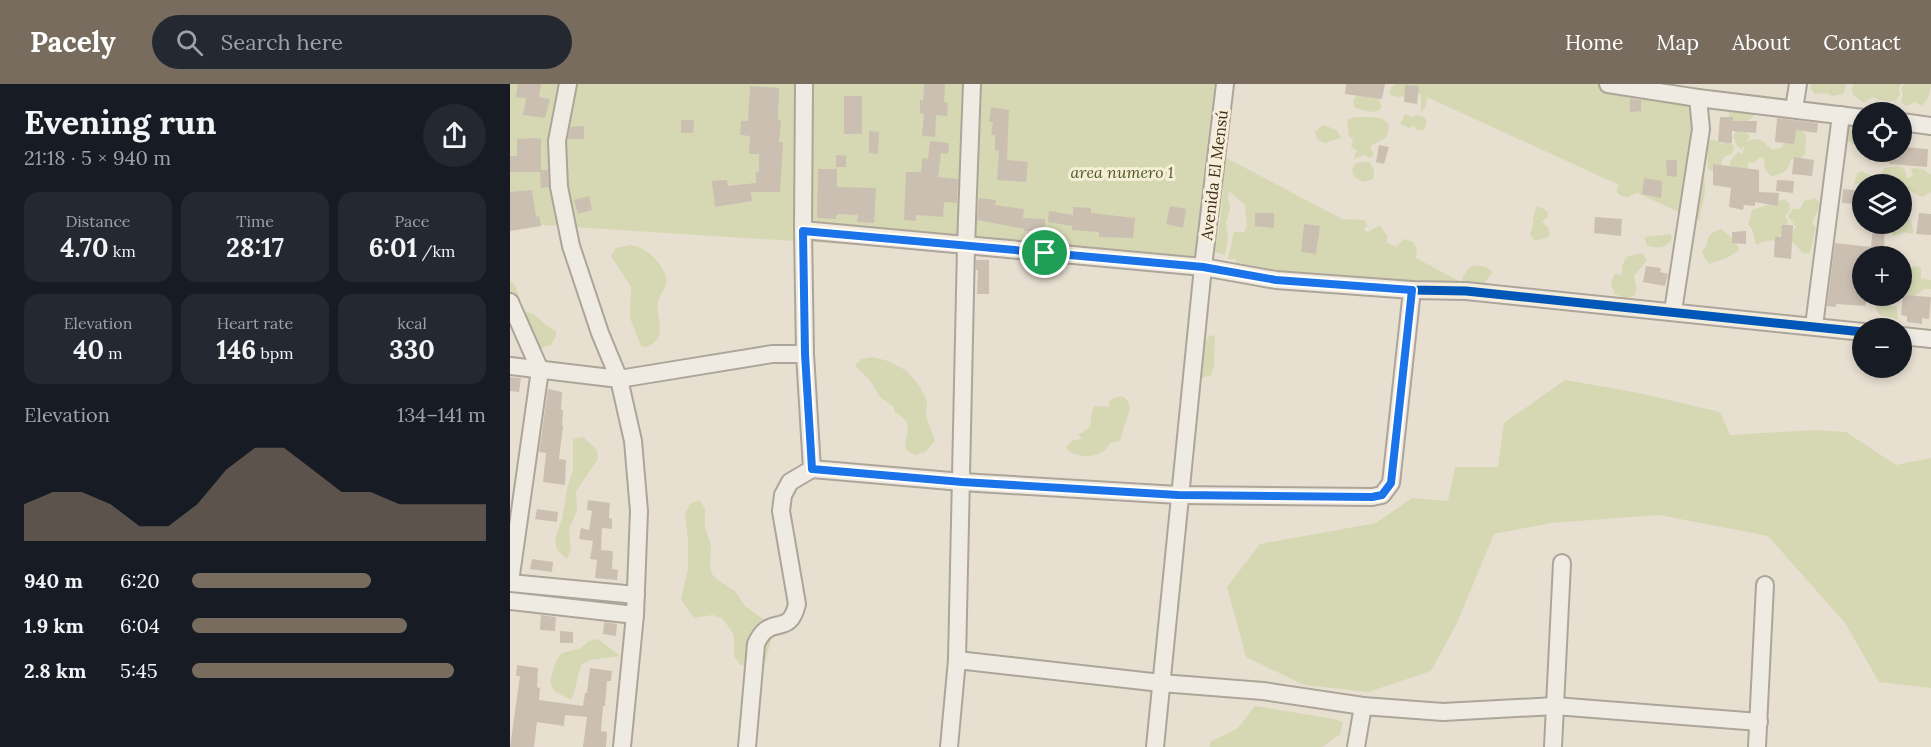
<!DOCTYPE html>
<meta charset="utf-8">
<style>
:root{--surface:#171b24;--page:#242831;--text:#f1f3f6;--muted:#9ea1a6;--accent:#786c5e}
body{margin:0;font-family:Lora,serif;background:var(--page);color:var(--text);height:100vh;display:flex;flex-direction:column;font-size:22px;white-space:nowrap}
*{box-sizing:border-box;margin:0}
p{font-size:20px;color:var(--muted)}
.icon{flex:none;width:33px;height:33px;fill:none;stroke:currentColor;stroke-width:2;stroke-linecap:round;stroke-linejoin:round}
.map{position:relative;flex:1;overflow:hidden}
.panel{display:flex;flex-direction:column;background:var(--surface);width:510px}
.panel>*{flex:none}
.tools{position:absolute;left:1342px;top:18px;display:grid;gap:12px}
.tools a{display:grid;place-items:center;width:60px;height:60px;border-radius:50%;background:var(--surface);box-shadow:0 3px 9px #0003;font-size:30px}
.pin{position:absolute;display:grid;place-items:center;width:51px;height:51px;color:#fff;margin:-26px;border:3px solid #fff;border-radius:50%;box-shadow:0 2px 6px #0007}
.round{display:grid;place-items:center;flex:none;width:63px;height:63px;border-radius:32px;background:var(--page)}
.summary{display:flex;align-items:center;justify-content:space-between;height:102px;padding:0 24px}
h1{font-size:33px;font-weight:700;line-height:45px}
.metrics{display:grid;grid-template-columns:repeat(3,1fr);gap:9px;height:102px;padding:6px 24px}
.metrics div{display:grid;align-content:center;border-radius:15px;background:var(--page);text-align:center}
.metrics b{font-size:26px;font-weight:700}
.metrics small{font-size:16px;font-weight:400}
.metrics p{font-size:16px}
.chart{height:168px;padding:12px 24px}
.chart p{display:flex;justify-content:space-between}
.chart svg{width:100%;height:108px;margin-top:6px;fill:var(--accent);opacity:.7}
ul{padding:0 24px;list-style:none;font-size:20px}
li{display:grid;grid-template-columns:96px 72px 1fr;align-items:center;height:45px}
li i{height:15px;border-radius:8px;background:var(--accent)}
header{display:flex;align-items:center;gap:36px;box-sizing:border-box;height:84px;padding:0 30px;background:var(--accent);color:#fff}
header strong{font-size:28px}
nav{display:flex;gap:33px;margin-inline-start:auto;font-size:21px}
.search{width:420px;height:54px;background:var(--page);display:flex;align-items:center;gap:15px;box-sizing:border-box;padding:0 21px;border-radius:33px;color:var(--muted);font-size:22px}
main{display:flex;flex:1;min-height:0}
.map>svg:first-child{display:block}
.green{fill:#d6d7b3}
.building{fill:#cbbfb2}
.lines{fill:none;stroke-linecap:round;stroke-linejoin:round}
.minor-casing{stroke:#ada599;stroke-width:20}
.minor{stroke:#efebe3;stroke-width:16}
.cycleway-casing{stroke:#f7eed8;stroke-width:13}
.cycleway{stroke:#0057b8;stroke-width:9}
.route-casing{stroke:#fff;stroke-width:12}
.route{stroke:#1a73e8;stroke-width:8}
.labels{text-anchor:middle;stroke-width:6;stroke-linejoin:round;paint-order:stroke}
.park-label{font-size:16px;font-style:italic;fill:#4d5a26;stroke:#f7eed8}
.street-label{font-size:16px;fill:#3d2e20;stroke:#f7eed8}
</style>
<header>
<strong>Pacely</strong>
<div class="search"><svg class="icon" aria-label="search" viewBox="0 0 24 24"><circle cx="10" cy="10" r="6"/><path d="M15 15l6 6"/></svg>Search here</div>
<nav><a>Home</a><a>Map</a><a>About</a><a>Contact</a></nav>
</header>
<main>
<section class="panel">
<div class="summary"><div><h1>Evening run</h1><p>21:18 · 5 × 940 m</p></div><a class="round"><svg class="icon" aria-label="share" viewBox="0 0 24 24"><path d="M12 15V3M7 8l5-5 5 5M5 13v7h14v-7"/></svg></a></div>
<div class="metrics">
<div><p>Distance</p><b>4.70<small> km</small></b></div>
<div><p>Time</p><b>28:17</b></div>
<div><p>Pace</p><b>6:01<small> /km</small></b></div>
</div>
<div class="metrics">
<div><p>Elevation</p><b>40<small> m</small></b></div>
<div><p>Heart rate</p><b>146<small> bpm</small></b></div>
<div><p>kcal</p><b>330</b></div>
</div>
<div class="chart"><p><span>Elevation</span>134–141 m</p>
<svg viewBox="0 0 160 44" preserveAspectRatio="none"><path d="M0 44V29L10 24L20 24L30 29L40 38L50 38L60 29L70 15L80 6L90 6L100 15L110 24L120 24L130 29L140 29L150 29L160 29V44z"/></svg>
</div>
<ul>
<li><b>940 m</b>6:20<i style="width:61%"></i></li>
<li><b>1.9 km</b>6:04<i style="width:73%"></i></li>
<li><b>2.8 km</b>5:45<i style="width:89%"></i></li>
</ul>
</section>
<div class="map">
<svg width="1421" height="663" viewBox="0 0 1421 663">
<rect width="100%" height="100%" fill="#e7e0d1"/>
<g class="green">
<path d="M0 0H715L707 69 832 135 855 136 857 142 854 146 858 148 870 141 878 153 876 158 886 163 894 155 903 158 907 164 906 174 949 197 933 199 818 197 725 178 726 175H718L724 148H734L737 142 735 121 719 107 718 114 720 124 716 139 718 156 715 171 704 168 710 138 713 105 703 101 693 183 0 139Z"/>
<path d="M885 0H1088L1180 15 1183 31 1180 36 1193 60 1195 108 1189 137 1127 109 1118 113 1111 112 1106 107 1109 101 917 13 916 22 911 29V11L897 4 893 12 887 13 879 10 881 4Z"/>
<path d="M1301 0H1337L1333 10 1322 12 1317 9 1305 10 1301 5Z"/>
<path d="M1344 0H1391L1389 4 1390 11 1385 17 1369 16 1363 13 1354 19 1344 12 1341 5Z"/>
<path d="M1394 0H1421C1421 7 1418 18 1411 22L1405 18 1396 22 1391 18 1393 12 1391 5Z"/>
<path d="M848 8 867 11 872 22 868 27 861 28 845 24 843 17Z"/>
<path d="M1212 22 1231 28 1235 26 1244 29 1243 33 1235 38 1233 45 1240 52 1237 58C1250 50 1252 58 1263 66L1272 63 1284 44 1291 45 1296 52 1295 71 1287 76 1281 75C1279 87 1272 91 1261 92 1255 87 1254 83 1254 75L1251 73 1243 79 1238 77V85L1219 84 1220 78 1228 68 1232 70 1235 61 1231 65 1227 62 1223 53 1229 38 1220 36 1219 29Z"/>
<path d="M895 30 902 33 907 31 914 33 917 38 914 46H907L904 42 899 44 890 40Z"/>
<path d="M844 33C856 34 871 30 879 41L877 53 860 62 864 70 860 74 854 71 844 75 847 66 841 63 843 56 839 52 837 36Z"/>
<path d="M1334 36H1353V58L1343 60 1333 53Z"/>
<path d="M813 41 827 46 831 54 815 59 807 56 805 48Z"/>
<path d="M1199 56H1205L1211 60 1220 57 1224 63 1222 70 1214 73 1209 85 1200 87C1195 78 1199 71 1197 61Z"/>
<path d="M850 78H859C864 84 865 87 863 95L854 98 844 93 842 86 845 80Z"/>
<path d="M1388 82 1394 84 1397 94 1403 92 1401 84 1413 85 1421 91V108L1412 113 1392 103V100H1373L1371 89 1374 84Z"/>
<path d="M1351 87 1368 95 1370 100 1353 101 1344 99 1347 90Z"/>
<path d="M1305 114 1311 121 1302 138 1306 144C1303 153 1303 161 1299 170L1292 169 1286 161 1279 157 1280 149 1286 143 1278 132 1283 125H1290L1294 117Z"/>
<path d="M1275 115 1280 121 1279 128 1275 132 1278 137 1268 156 1255 157 1246 161 1242 145 1238 141 1242 126Z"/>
<path d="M1028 122 1037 127 1038 133 1032 137 1039 145V153L1025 157 1020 150C1025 141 1021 130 1028 122Z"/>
<path d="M1392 132 1400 136 1404 147 1402 150 1394 148 1384 152C1378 149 1377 145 1379 140H1392Z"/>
<path d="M1211 145 1226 157 1229 166 1217 174 1199 180 1194 173 1192 167 1196 163C1198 150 1201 149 1211 145Z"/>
<path d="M1160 150 1162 154C1157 165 1147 164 1137 162L1134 153Z"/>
<path d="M121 161C139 165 151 178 157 195 156 204 151 209 148 217 144 234 161 253 136 263L131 262 120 234 121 203 101 172 106 164Z"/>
<path d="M1132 169 1137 176 1124 192 1126 204 1125 211 1116 215 1105 210 1101 201 1104 190 1112 191V183L1116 173Z"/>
<path d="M963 181 976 183 983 188 972 202 955 200 952 194 958 185Z"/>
<path d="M1407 182 1411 184V194L1421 196V205H1414L1403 214 1397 213 1392 209V192L1399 184Z"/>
<path d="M0 197C10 204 8 216 13 226L26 232 37 242 46 247V252L41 261 32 264 22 259 0 223Z"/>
<path d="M1369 218 1387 223 1388 235 1370 231 1366 226Z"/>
<path d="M700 251 705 252 704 282 701 291 692 294 688 288 695 258Z"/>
<path d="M362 273 378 277 397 287 410 303 417 317 416 332 425 357 415 368 405 371 396 366C393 350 408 340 384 328V323L370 313 359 295 345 282 351 275Z"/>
<path d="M1055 296 1129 309 1210 328 1220 351 1305 346 1336 348 1386 381 1421 374V604L1369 598 1335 539 1258 452 1149 431 1041 439 984 450 947 539 921 587 858 608 794 601 736 573 717 503 750 460 866 439 902 414 938 417 945 383H988L994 339Z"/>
<path d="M612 312C625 320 618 331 614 343 612 348 612 352 610 357L600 359C593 374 571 375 558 367L556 362 564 356 573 355 568 351 580 343 582 327 584 322 599 323V318L603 314Z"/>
<path d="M73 353 87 366 88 375 66 407 67 427 59 445 61 464 57 475 47 466 45 455 52 435 57 405 63 386V355Z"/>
<path d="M190 416 195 425V443L201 462 200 481 202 490 209 497 225 507 235 522 259 539 263 549 255 579 239 585 230 580 224 572V551L213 535 203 531 184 534 171 515 178 485V455L175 430 181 419Z"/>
<path d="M88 555 110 572 80 576 72 580C66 592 67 605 61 616L44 607 40 598 46 577 52 569 71 564 79 557Z"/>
<path d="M745 622 824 635 833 638 830 650 812 663H700V658L728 644Z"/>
</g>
<g class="building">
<path d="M8 0H31L29 13 40 15 35 34 13 31 16 14 6 13Z"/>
<path d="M414 0H435L434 18 438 19 437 32 426 31 425 53 412 52 414 30 410 29V16L413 17Z"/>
<path d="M836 0H875L872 15 835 10Z"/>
<path d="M895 1 909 2 907 20 894 18Z"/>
<path d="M240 2 269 4 268 36H271L269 58H273L270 108H241L242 117 205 123 202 97 217 96 218 102 246 99V88H249V70H239L240 52 230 51 231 37H238Z"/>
<rect x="334" y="12" width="18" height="38"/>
<path d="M1120 15 1131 16V27L1120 28Z"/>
<path d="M481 23 499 26 497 76 518 78 516 98 487 96 489 67 485 66V51H481L483 38H479Z"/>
<path d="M1210 33H1223V37H1247L1246 49 1222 47V59L1208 58Z"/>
<path d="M1267 34 1308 39 1307 49 1286 46 1284 60 1265 58Z"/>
<path d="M171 36H184L183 49H171Z"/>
<path d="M74 42V55H58L60 43Z"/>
<path d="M359 47 369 48 368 70 359 69Z"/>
<path d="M26 54 31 55V86H38L39 103 31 104 30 88H0V72H7V55Z"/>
<path d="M420 57 439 59 438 70 431 69 428 93 448 95 447 119 434 118 433 133 406 131V137L394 136 396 88H411L412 74 418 75Z"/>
<path d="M869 61 879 63 874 80 866 78Z"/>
<path d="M1392 63 1418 65 1417 83 1379 80V77L1358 76V68H1392Z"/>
<path d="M326 71 336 72V83H326Z"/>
<path d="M1284 73 1304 76 1302 92 1282 90Z"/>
<path d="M1156 76H1167V93L1157 92Z"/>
<path d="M1203 80 1249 86V108L1269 109 1268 122 1245 118V122L1234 121 1233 126 1219 123 1221 104 1203 101Z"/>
<path d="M308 85H327V103L366 104 364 139 347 138 348 131 327 130 326 135 307 134Z"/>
<path d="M1134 94 1152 97 1151 114 1132 110Z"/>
<path d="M1267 96 1284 97 1283 109 1266 107Z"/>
<path d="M1333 105 1352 107 1351 120 1332 119Z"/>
<path d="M22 106 26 133 29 132 31 142 0 147V108Z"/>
<path d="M79 112 82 126 68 130 64 116Z"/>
<path d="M469 114 486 116 485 121 514 125 513 134 535 135V148L514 147V145L467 136Z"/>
<path d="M660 122 676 125 673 144 656 140Z"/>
<path d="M563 123 581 124V129L625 134 623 154 589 153V148L562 146V142L538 138 539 127 563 131Z"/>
<path d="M745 129H764V144L745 142Z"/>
<path d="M1409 129 1421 130V151L1406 150Z"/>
<path d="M1085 133 1112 135 1111 152 1084 149Z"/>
<path d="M794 140 810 142 806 170 791 168Z"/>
<path d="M1272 141H1283L1281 175 1264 173 1265 153H1271Z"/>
<path d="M1363 144H1375L1374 164 1372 172H1353V212H1358L1355 222 1326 220V223L1317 222 1325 159 1361 163Z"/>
<path d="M1236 147V160L1222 159V148Z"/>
<path d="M466 176H479V210H467L468 186H466Z"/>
<path d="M1136 182 1151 184 1150 188 1158 190 1155 202 1133 198Z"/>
<path d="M1393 211 1421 213 1419 235 1412 234V240L1397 238V232L1391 231Z"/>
<path d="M0 293 11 294 9 308 0 307Z"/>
<path d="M38 305 52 308 51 326H53L52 341 53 342 49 375 56 376 55 401 33 398 36 369 29 368Z"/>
<path d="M78 416 100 419 99 434 102 435V445L92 444 91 466 103 467 102 485 108 486 107 496 85 494 87 476 80 475 83 457 69 455 71 444 79 446 82 427 77 426Z"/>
<path d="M27 425 48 428 47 438 25 435Z"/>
<path d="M22 475 43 478 42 488 20 485Z"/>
<path d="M31 531 46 533 45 547 30 546Z"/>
<path d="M94 538 107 540 106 552 93 550Z"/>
<path d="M50 547 63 548V559H50Z"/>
<path d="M7 581 28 584 27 603 30 604 29 616 73 622 75 609H77L80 584 102 587 101 597H97L95 622H93L91 647 97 648 96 663H73L77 633 55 631 54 642 27 638 24 663H0L10 592H6Z"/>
</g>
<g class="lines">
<defs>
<g id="minor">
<path d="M58 0 47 57 49 103 61 162 90 249 109 295 123 357 129 427 125 531 112 663"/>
<path d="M1098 0 1188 14 1353 34"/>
<path d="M1284 25 1288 0"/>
<path d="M1392 38 1421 42"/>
<path d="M293 146 693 183 766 196 902 206 956 207 1353 248"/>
<path d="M0 218 30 286 0 498"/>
<path d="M1163 227 1191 45 1188 14"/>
<path d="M1304 242 1331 31"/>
<path d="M1392 252 1421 255"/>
<path d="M0 282 109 295 262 270H295"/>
<path d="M302 385 452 398 668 411 862 413 872 411 881 399 902 206"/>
<path d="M0 499 126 511"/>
<path d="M0 517 125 531"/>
<path d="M447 576 651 599 753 607 853 622"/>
<path d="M237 663 246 560C260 528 279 555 287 520L271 427 273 411 280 398 302 385 295 270 293 146 294 0"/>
<path d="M439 663 447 576 456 162 462 0"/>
<path d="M645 663 693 183 715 0"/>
<path d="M846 663 853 622 933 628 1045 622 1249 638"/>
<path d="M1043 663 1052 479"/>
<path d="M1247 663 1255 501"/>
</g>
</defs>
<use href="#minor" class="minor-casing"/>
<use href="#minor" class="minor"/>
<defs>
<g id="cycleway">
<path d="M293 146 693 183 766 196 902 206 956 207 1353 248"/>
<path d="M302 385 452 398 668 411 862 413 872 411 881 399 902 206"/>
</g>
</defs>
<use href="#cycleway" class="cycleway-casing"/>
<use href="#cycleway" class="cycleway"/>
</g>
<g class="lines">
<defs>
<path id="route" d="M293 147 693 183 766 196 902 206 881 399 872 411 862 413 668 411 452 398 302 385 295 270Z"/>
</defs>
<use href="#route" class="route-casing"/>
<use href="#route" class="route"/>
</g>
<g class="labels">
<g class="park-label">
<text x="612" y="94">area numero 1</text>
</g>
<g class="street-label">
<text transform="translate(704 91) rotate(-83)" y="6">Avenida El Mensú</text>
</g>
</g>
</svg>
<div class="tools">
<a><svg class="icon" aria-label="locate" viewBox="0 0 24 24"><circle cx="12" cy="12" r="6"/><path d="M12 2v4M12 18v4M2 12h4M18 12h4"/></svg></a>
<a><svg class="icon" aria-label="layers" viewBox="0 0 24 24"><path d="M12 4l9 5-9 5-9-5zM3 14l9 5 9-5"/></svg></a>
<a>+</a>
<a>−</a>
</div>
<div class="pin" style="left:535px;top:169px;background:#1e9e55"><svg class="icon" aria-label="arrive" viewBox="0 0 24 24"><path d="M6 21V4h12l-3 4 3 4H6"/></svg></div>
</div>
</main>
